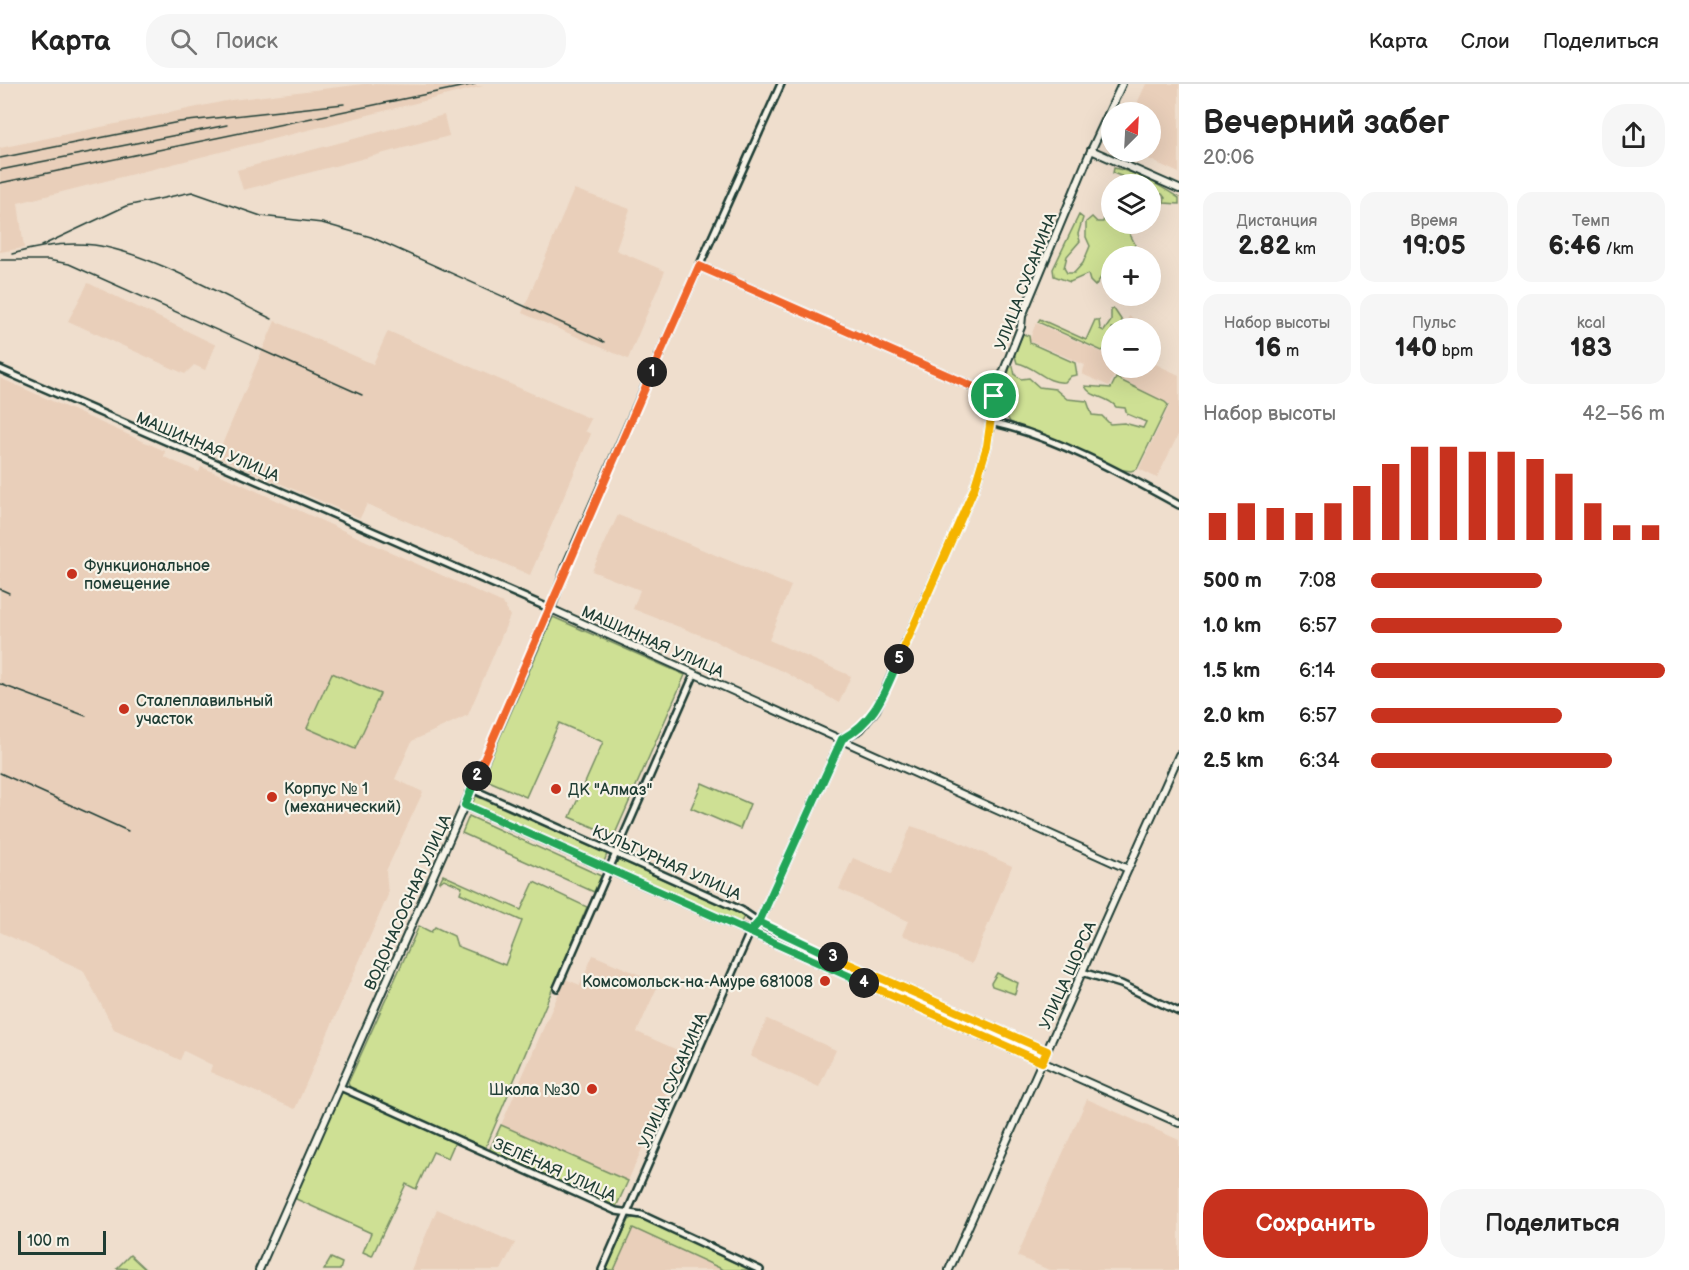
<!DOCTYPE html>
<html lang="ru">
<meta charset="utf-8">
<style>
:root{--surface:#fff;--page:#f6f6f6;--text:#222;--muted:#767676;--line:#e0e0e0;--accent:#c8321e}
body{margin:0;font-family:"Balsamiq Sans",sans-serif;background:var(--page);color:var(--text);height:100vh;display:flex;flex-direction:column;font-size:22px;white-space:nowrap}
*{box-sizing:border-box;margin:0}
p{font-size:20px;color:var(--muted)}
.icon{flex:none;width:33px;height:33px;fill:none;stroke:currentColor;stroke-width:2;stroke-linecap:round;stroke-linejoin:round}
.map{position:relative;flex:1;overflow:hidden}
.sheet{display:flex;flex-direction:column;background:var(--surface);width:510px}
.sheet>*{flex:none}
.needle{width:39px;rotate:24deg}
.fabs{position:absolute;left:1101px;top:18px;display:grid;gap:12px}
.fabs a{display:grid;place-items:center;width:60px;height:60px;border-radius:50%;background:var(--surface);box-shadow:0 6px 24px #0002;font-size:30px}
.scale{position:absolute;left:18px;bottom:15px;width:88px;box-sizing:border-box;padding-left:6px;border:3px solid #1f3d34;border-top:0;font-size:16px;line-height:21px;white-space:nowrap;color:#1f3d34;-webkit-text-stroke:4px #f7f3e8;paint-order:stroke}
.pin{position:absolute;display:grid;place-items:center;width:51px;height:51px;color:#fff;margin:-26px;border:3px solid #fff;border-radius:50%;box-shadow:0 2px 6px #0007}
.km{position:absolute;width:30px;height:30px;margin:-15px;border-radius:50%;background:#222;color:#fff;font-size:16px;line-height:30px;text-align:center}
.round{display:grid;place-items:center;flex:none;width:63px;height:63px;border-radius:24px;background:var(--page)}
.headline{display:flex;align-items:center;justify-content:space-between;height:102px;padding:0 24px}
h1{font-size:33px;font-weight:700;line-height:45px}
.stats{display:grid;grid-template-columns:repeat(3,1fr);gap:9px;height:102px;padding:6px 24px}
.stats div{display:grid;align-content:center;border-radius:15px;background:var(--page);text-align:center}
.stats b{font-size:26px;font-weight:700}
.stats small{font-size:16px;font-weight:400}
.stats p{font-size:16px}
.chart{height:168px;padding:12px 24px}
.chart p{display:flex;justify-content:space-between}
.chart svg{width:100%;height:108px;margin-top:6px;stroke:var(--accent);stroke-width:6}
.primary-button{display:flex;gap:12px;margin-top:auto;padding:12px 24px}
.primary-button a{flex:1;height:69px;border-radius:24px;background:var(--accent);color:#fff;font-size:24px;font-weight:700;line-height:69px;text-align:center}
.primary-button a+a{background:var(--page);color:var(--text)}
ul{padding:0 24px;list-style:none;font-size:20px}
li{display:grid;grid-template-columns:96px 72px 1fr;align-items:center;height:45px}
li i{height:15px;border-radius:8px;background:var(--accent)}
header{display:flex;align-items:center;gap:36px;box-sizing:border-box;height:84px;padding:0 30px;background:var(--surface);border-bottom:2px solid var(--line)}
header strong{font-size:28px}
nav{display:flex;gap:33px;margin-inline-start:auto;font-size:21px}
.search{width:420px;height:54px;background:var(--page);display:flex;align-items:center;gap:15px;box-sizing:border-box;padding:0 21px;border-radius:24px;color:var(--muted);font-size:22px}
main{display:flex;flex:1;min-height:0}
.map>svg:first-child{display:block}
.built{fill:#e9cfba}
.green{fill:#cee094;stroke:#768e64;stroke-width:1.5}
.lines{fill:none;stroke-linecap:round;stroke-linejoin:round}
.minor-casing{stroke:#1f3d34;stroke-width:10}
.tertiary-casing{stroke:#1f3d34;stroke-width:10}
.minor{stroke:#f7f3e8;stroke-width:5}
.tertiary{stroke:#f7f3e8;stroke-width:6}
.rail{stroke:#1f3d34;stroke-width:1.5}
.split-1-casing{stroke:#fff;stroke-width:12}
.split-2-casing{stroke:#fff;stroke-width:12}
.split-3-casing{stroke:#fff;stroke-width:12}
.split-4-casing{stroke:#fff;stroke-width:12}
.split-5-casing{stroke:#fff;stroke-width:12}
.split-6-casing{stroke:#fff;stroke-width:12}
.split-1{stroke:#f0652b;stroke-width:8}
.split-2{stroke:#f0652b;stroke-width:8}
.split-3{stroke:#22a559;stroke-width:8}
.split-4{stroke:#f5b400;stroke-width:8}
.split-5{stroke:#22a559;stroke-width:8}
.split-6{stroke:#f5b400;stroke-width:8}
.poi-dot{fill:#c8321e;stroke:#f7f3e8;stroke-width:2}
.labels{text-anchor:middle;stroke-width:4.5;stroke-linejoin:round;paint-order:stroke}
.street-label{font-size:16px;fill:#1f3d34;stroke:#f7f3e8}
.poi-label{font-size:16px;fill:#1f3d34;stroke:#f7f3e8;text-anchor:start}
</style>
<header>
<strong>Карта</strong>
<div class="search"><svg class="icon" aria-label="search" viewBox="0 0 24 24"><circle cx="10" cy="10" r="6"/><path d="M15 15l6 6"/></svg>Поиск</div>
<nav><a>Карта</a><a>Слои</a><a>Поделиться</a></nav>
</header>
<main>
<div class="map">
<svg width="1179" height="1186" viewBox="0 0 1179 1186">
<rect width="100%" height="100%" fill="#efdecd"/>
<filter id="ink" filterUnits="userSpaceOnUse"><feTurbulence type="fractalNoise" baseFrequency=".0167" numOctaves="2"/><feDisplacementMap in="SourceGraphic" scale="12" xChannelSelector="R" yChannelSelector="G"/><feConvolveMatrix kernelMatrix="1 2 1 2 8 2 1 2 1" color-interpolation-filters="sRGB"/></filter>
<g filter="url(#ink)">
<g class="built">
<path d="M364 0 483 2 18 119 24 164 0 168V64L231 16Z"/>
<path d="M1146 0H1179V89L1133 68H1150V28H1133Z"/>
<path d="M444 31 449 52 243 106 237 86Z"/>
<path d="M574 105 630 125 616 166 665 187 628 275 522 229Z"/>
<path d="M88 199 216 261 205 286 194 281 185 290 68 237Z"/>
<path d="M1129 232 1143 239 1140 244H1123Z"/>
<path d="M275 237 373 280 388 247 591 335 585 347 591 350 530 491 367 420 360 434 217 372Z"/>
<path d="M1036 239 1108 271 1111 264 1112 284H1150L1151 278 1179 291V349L1157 394 1139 385 1170 320 1114 292 1109 302 1082 290 1085 281 1029 257Z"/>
<path d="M0 294 165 367 164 373 199 388 201 383 221 391 503 519 510 532 468 631 412 657 395 695 423 708 386 787 388 811 295 1025 210 988 212 981 184 967 180 976 114 945 83 886 0 848Z"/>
<path d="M618 431 791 502 769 556 851 592 839 619 783 587 739 570 713 556 633 525 640 506 592 487Z"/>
<path d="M911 742 952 755 1012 782 972 880 902 851 908 837 839 805 853 774 891 790Z"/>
<path d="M593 871 659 899 637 948 684 969 628 1097 501 1041 565 895 580 901Z"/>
<path d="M767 935 836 966 819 1003 750 972Z"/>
<path d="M1087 1015 1179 1056V1186H1049L1017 1172Z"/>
<path d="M437 1125 515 1159 501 1186H411Z"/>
<path d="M633 1144 724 1186H614Z"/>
</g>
<g class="green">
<path d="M1114 84C1137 88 1159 101 1179 114V120L1164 119 1165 114 1162 110H1158L1151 126 1150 100H1141L1113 89Z"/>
<path d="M1106 127 1111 129 1112 140 1125 141 1135 160 1130 172H1112L1111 209 1106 205 1105 196 1102 192 1095 202 1090 197 1088 190 1070 198 1054 192 1053 185 1079 131 1083 134 1078 150 1080 157 1067 172 1064 184 1067 189H1074L1083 179 1090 162 1086 153V138L1092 133 1097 138H1103Z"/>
<path d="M1114 225 1122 237V244H1112L1111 260 1102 267 1038 238 1040 235 1044 237 1086 256 1095 236H1099L1100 245 1104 247 1111 237V226Z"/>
<path d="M1023 250 1029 252 1030 259 1075 279 1077 291 1071 292 1065 298C1046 300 1035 282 1017 279L1014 269Z"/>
<path d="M1013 282 1015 291 1021 295 1029 294 1039 303 1055 305 1067 315 1087 317 1092 331 1102 332 1110 340 1124 339 1143 344 1146 338 1127 330 1125 324 1116 323C1108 312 1090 314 1085 302L1111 304 1116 294 1165 318 1168 321 1137 385 1131 387 1117 385 1010 338C993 311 1004 308 1010 283Z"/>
<path d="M553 533 685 591 614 752 570 733 603 658 559 639 526 713 482 694Z"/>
<path d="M332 589 380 610 355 665 307 644Z"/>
<path d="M702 699 750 720 740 745 691 724Z"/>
<path d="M476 712 607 770 604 778 472 720Z"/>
<path d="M469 732 601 792 594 808 462 749Z"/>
<path d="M618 775 744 832 740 840 614 783Z"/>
<path d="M443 791 521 826 534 798 587 823 485 1065 350 1004 348 999 419 842 431 848 435 843 454 852 457 862 505 881 522 837 460 809 462 803 444 795 439 799Z"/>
<path d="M757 844 1038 968 1036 973 758 849Z"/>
<path d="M997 889 1018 899 1015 910 992 902 991 899Z"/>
<path d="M347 1008 455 1058 448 1074 433 1068 416 1105 406 1100 372 1172 363 1168 371 1149 296 1115V1110L341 1009Z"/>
<path d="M501 1041 628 1097 616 1123 489 1067Z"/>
<path d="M636 1132 641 1133 754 1186H724L633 1144 614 1186H606L629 1136Z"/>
<path d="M130 1171 146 1186 117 1184Z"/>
<path d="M331 1174 342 1179 340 1186H324Z"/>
</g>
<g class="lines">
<defs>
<g id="minor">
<path d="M699 182 994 312"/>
<path d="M0 285 551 525 567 479 631 334 781 0"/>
<path d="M990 338C1052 351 1123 390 1179 421"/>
<path d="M472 705 741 826 769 845 1047 967"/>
<path d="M464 721 1042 978"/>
<path d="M1082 888 1121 900 1179 928"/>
<path d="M557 904 694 591"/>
<path d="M340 1003 616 1127 642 1131 760 1186"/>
<path d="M602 1186 750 848 759 838 842 655"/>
</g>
<g id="tertiary">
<path d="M1091 66 1179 105"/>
<path d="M842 655 861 645 876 626 974 405 987 362 994 312 1021 243 1022 232 1089 71 1122 0"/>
<path d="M1042 978 1179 1039"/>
<path d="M259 1186 551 525 1128 785"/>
<path d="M949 1186 1179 671"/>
</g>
</defs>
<use href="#minor" class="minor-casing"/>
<use href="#tertiary" class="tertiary-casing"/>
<use href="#minor" class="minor"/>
<use href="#tertiary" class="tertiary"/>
<g class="rail">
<path d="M0 74 179 38 344 20"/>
<path d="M0 86 227 41"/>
<path d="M0 99 475 0"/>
<path d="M41 162 126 122 192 108 261 132 322 139 371 153 604 258"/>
<path d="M12 170C39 162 66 158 94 161 147 168 222 211 272 235"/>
<path d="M0 176H48L69 180 362 311"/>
<path d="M0 505 9 509"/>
<path d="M0 600 86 632"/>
<path d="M0 689 128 747"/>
</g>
</g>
</g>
<g class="lines" filter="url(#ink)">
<defs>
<path id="split-1" d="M652 288 699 182 994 312"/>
<path id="split-2" d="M477 692 652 288"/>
<path id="split-3" d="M477 692 465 721 750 848 759 838 833 873"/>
<path id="split-4" d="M833 873 1047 967 1042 978 864 899"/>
<path id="split-5" d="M864 899 750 848 759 838 842 655C876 637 884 609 899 575"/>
<path id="split-6" d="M899 575 974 405 987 362 994 312"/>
</defs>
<use href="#split-1" class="split-1-casing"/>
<use href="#split-2" class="split-2-casing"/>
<use href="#split-3" class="split-3-casing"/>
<use href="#split-4" class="split-4-casing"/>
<use href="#split-5" class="split-5-casing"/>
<use href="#split-6" class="split-6-casing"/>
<use href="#split-1" class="split-1"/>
<use href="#split-2" class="split-2"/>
<use href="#split-3" class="split-3"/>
<use href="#split-4" class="split-4"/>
<use href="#split-5" class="split-5"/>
<use href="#split-6" class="split-6"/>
</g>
<g class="poi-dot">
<circle cx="72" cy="490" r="6"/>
<circle cx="124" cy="625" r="6"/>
<circle cx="556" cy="705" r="6"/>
<circle cx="272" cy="713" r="6"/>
<circle cx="825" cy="897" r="6"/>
<circle cx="592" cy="1005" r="6"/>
</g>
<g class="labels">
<g class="street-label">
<text transform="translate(1025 197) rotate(-69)" y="6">УЛИЦА СУСАНИНА</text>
<text transform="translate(208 362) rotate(23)" y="6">МАШИННАЯ УЛИЦА</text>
<text transform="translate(653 557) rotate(24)" y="6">МАШИННАЯ УЛИЦА</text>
<text transform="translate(667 778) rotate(24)" y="6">КУЛЬТУРНАЯ УЛИЦА</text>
<text transform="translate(407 818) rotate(-66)" y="6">ВОДОНАСОСНАЯ УЛИЦА</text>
<text transform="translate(1067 891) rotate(-66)" y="6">УЛИЦА ЩОРСА</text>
<text transform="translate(672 996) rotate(-66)" y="6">УЛИЦА СУСАНИНА</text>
<text transform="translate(555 1085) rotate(24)" y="6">ЗЕЛЁНАЯ УЛИЦА</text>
</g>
<g class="poi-label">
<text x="84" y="487">Функциональное<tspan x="84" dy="18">помещение</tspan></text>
<text x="136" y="622">Сталеплавильный<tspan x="136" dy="18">участок</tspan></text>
<text x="284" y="710">Корпус № 1<tspan x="284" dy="18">(механический)</tspan></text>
<text x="568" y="711">ДК "Алмаз"</text>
<text x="813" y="903" text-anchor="end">Комсомольск-на-Амуре 681008</text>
<text x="580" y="1011" text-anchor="end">Школа №30</text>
</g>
</g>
</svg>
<div class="fabs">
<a><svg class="needle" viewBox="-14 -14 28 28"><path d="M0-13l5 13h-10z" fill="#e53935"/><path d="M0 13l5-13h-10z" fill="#767676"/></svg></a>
<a><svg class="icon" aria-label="layers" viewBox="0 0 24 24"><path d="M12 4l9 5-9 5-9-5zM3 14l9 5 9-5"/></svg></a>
<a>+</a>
<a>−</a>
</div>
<div class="scale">100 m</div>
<div class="pin" style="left:994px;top:312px;background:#1e9e55"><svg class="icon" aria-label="arrive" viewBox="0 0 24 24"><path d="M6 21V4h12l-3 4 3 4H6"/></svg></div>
<b class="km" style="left:652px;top:288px">1</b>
<b class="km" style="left:477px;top:692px">2</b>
<b class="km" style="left:833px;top:873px">3</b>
<b class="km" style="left:864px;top:899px">4</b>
<b class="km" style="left:899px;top:575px">5</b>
</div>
<section class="sheet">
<div class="headline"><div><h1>Вечерний забег</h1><p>20:06</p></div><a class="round"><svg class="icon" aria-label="share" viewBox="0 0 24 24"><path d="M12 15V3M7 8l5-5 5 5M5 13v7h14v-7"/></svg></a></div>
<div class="stats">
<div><p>Дистанция</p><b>2.82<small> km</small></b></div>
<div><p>Время</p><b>19:05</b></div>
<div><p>Темп</p><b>6:46<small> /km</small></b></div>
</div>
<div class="stats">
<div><p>Набор высоты</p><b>16<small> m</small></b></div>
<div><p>Пульс</p><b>140<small> bpm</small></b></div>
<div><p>kcal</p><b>183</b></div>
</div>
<div class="chart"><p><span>Набор высоты</span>42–56 m</p>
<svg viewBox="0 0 160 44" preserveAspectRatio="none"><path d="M5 44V33M15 44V29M25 44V31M35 44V33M45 44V29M55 44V22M65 44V13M75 44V6M85 44V6M95 44V8M105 44V8M115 44V11M125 44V17M135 44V29M145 44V38M155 44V38"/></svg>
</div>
<ul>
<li><b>500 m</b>7:08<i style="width:58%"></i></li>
<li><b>1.0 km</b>6:57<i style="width:65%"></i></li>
<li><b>1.5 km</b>6:14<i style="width:100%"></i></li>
<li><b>2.0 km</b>6:57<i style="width:65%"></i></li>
<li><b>2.5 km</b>6:34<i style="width:82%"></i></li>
</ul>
<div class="primary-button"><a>Сохранить</a><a>Поделиться</a></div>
</section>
</main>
